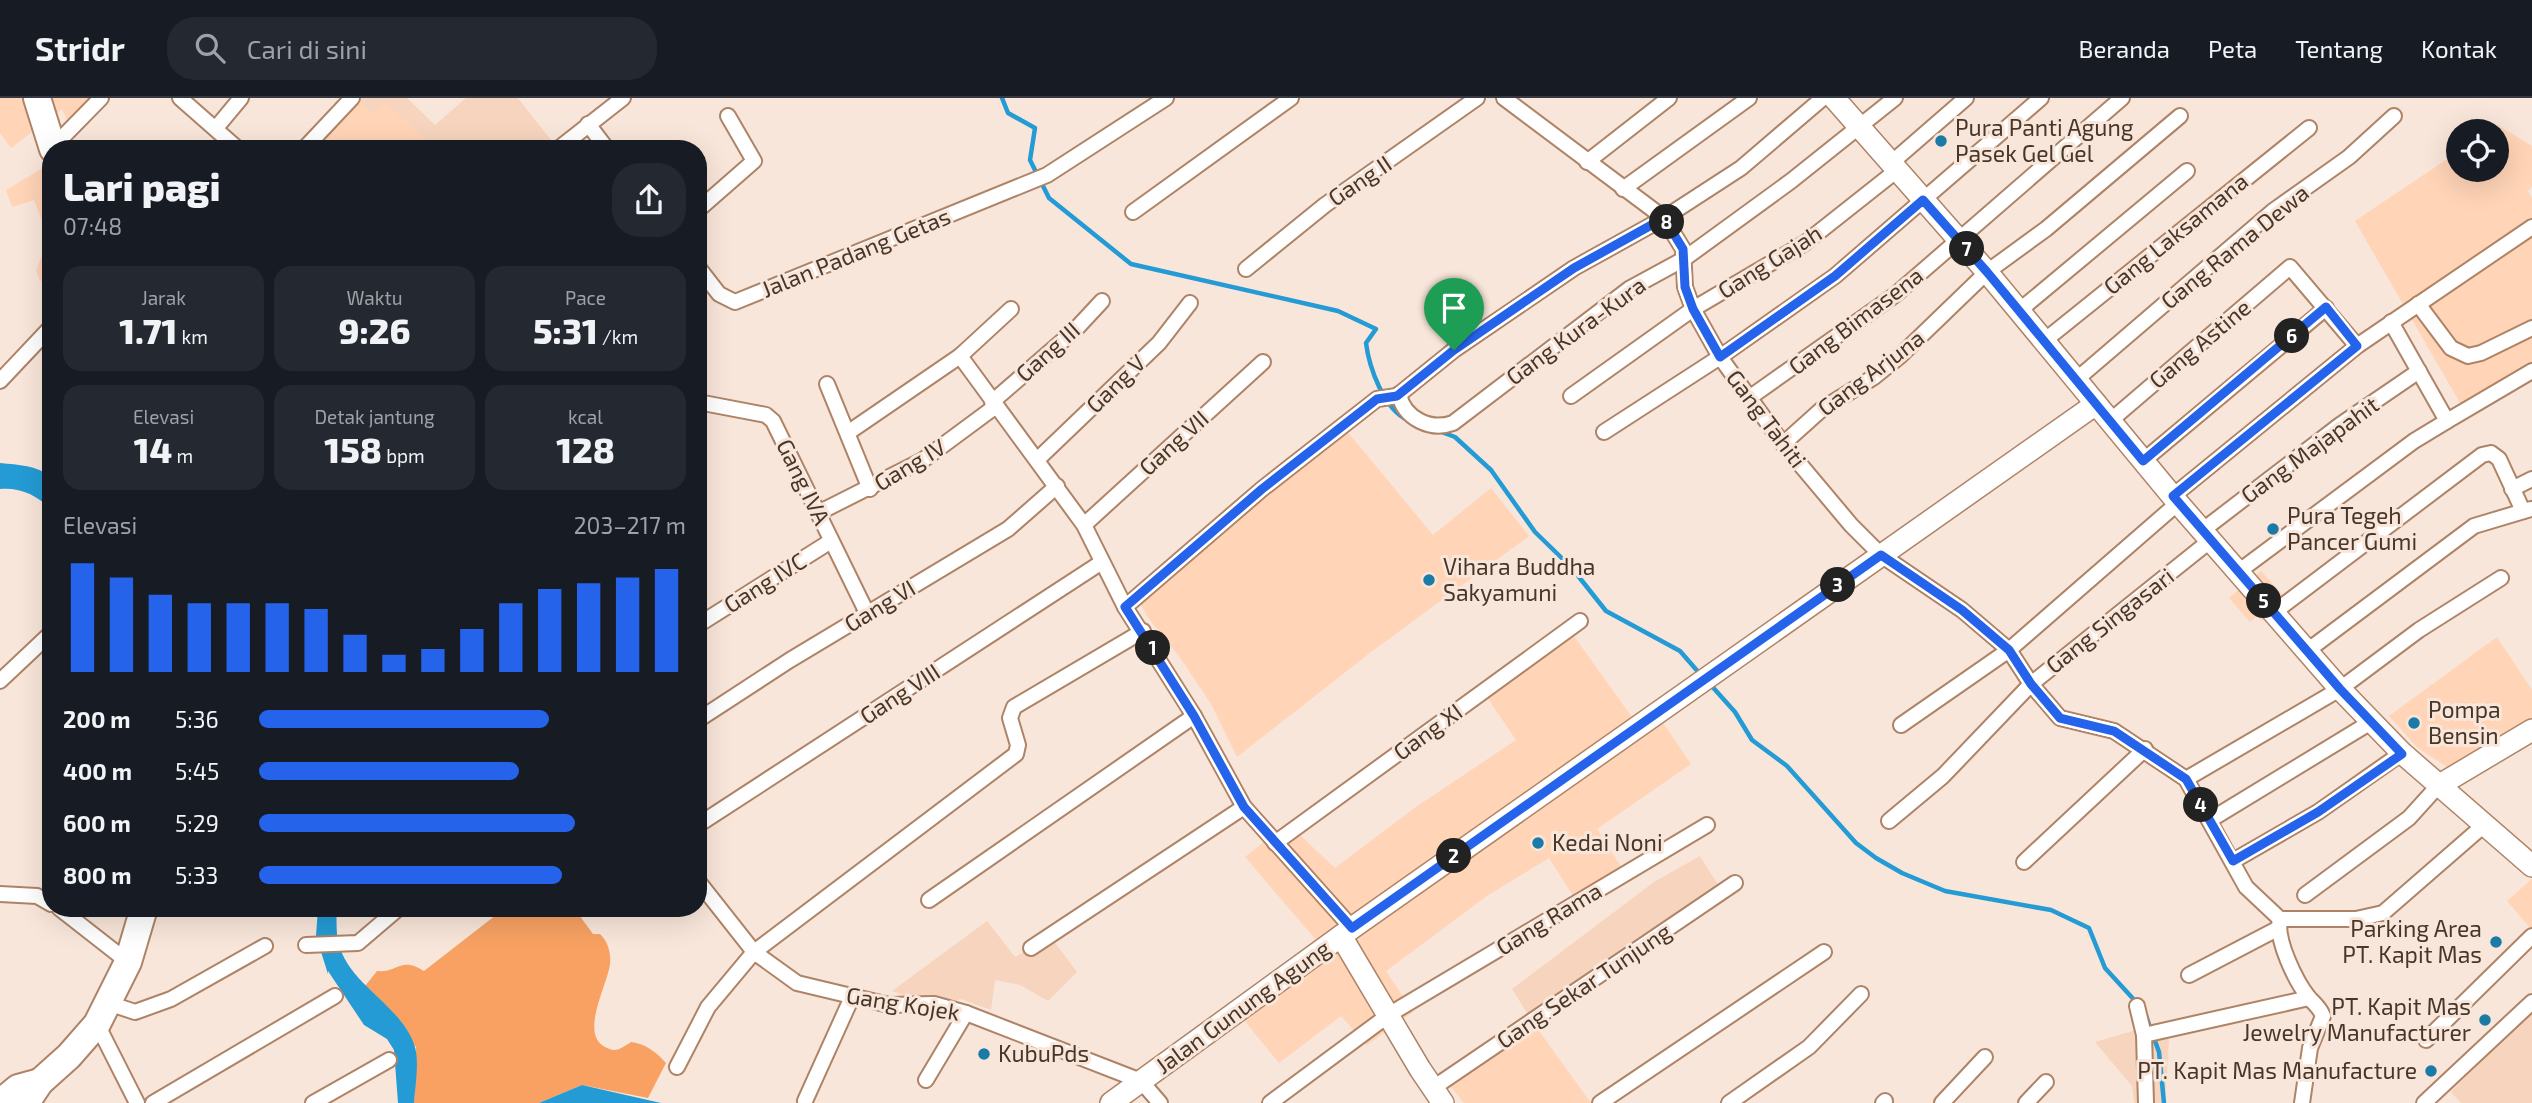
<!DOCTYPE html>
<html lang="id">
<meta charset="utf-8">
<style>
:root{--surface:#171b24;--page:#242831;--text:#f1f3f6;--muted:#9ea1a6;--line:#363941;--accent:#2563eb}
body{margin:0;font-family:"Exo 2",sans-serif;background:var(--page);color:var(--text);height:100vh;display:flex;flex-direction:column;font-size:26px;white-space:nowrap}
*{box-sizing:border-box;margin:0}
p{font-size:23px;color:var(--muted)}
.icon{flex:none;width:38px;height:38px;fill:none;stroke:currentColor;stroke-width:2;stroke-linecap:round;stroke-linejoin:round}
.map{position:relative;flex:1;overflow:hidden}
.side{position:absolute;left:42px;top:42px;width:665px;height:777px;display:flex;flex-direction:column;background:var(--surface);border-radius:28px;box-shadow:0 7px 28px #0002}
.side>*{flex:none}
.controls{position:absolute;left:2446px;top:21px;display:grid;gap:14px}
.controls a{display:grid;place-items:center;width:63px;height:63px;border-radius:50%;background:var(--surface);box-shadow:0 7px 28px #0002;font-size:35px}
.pin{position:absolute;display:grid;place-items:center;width:60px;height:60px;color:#fff;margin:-72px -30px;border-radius:50% 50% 50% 0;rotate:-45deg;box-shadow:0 0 7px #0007}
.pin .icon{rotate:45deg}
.km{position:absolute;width:35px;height:35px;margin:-18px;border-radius:50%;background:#222;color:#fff;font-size:19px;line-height:35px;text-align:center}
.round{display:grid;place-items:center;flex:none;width:74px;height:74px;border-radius:28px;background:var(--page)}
.headline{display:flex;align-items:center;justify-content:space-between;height:119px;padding:0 21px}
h1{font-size:38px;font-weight:800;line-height:52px}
.stats{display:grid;grid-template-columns:repeat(3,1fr);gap:10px;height:119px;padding:7px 21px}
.stats div{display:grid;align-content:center;border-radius:18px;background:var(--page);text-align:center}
.stats b{font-size:35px;font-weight:800}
.stats small{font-size:19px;font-weight:400}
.stats p{font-size:19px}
.chart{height:196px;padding:14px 21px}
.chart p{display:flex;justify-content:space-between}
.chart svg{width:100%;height:126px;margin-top:7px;stroke:var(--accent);stroke-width:6}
ul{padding:0 21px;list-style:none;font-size:23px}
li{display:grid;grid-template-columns:112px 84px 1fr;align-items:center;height:52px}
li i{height:18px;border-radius:9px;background:var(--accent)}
header{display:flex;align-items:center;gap:42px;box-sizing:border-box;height:98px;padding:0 35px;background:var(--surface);border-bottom:2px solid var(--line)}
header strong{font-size:33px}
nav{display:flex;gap:38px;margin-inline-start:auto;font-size:24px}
.search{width:490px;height:63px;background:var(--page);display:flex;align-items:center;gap:18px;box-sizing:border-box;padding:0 24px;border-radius:28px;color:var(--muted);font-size:26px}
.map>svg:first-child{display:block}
.built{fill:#ffd4b7}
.green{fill:#f6d4bd}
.forest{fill:#f8a163}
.water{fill:#249bd4}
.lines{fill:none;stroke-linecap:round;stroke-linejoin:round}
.stream{stroke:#249bd4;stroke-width:4.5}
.street-casing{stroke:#ae8366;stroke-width:18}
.secondary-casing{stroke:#ae8366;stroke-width:24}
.highway-casing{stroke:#ae8366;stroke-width:30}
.street{stroke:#fff;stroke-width:14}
.secondary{stroke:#fff;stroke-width:21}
.highway{stroke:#fff;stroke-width:26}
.route-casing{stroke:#fff;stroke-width:14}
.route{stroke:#2563eb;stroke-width:9}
.poi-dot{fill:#1c7aa7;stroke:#f9e6da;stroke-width:2.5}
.labels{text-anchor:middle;stroke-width:6;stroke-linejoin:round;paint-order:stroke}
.poi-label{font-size:23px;fill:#483629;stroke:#f9e6da;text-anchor:start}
.street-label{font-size:23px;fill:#483629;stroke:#f9e6da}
</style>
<header>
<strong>Stridr</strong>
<div class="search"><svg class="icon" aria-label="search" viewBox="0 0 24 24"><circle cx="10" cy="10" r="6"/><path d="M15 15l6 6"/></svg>Cari di sini</div>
<nav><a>Beranda</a><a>Peta</a><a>Tentang</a><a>Kontak</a></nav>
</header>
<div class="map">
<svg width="2532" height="1005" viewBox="0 0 2532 1005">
<rect width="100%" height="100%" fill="#f9e6da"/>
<g class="built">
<path d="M0 0H100L70 28 62 11 11 50 0 35Z"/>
<path d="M359 3 372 15 386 4 423 39 412 51H309Z"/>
<path d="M2498 27 2532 48V89L2528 93 2532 100V268L2463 310 2355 123 2459 53V72H2497V33H2488Z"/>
<path d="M51 65V185L49 180 40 183 36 172 49 141 34 102 12 109 6 92Z"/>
<path d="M1342 327 1433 437 1491 390 1529 438 1371 554 1237 659 1211 606 1181 561 1147 518 1136 496Z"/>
<path d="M2261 473 2287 502 2262 523 2257 518 2250 524 2229 500Z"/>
<path d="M1571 534 1639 629 1657 616 1691 666 1597 731 1627 778 1580 809 1549 760 1487 798 1386 873 1413 914 1367 947 1341 918 1279 965 1238 915 1322 849 1245 759 1287 725 1335 770 1413 711 1516 642 1484 595Z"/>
<path d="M2497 539 2532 592V628L2476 659 2447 669 2418 650 2389 618Z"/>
<path d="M2532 781V832L2507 803Z"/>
<path d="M1534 926 1591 1005H1464L1451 989Z"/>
</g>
<g class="green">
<path d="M362 0H407L435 27 466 0H518L558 51H412L423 39 386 5 372 15 359 3Z"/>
<path d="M1700 758 1723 795 1534 926 1512 891 1654 784Z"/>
<path d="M987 823 1015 859 1050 838 1077 874 1048 903 1020 887 995 882 991 912 961 901 936 909 892 893Z"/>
<path d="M2532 912V1005H2461L2451 994Z"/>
<path d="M2163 924 2169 942 2165 1005H2134L2132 988 2095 944Z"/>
</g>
<path class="forest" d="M505 810H574L593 836H600C608 844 611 854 610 866 607 889 578 938 607 950 617 955 623 949 631 944 646 946 656 954 666 965L648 1000 582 987 539 1005H414L416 949 365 888 377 873C398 875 400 858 424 873Z"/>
<g class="water">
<path d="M0 365C19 367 36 367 51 379V412C38 397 19 389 0 391Z"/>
<path d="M318 810H336C337 821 336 833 338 843 348 887 399 905 414 946 420 962 415 988 414 1005H398L394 952 387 941 364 927 328 873V876L316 838Z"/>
<path d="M582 987 661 1005H539Z"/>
</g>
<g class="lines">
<g class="stream">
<path d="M1002 0 1008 15 1035 30 1030 62 1049 100 1131 166 1338 213 1376 231 1366 245C1369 269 1384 312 1408 322"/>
<path d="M1436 332 1455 339 1491 372 1535 434 1571 469 1606 513 1680 553 1700 576"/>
<path d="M1709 585 1735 614 1752 642 1787 668 1856 745 1876 760 1902 775 1945 793 2051 812 2089 830 2105 870 2137 905"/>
<path d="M2146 918 2159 954 2164 1005"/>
</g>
<defs>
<g id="street">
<path d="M180 0 238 51"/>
<path d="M1504 0 1664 120 1683 151 1685 189 1693 211 1720 259 1783 346 1851 427 1881 457 1962 512 2009 552 2031 586 2060 620 2114 633 2186 681 2246 789 2280 821H2356L2383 815 2483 728"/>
<path d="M588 26 607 51"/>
<path d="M216 30 241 0"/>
<path d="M52 50 101 0"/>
<path d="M304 51 352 0"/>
<path d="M558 51 623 0"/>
<path d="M1587 64 1669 0"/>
<path d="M1890 66 1966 0"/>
<path d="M1623 91 1749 0"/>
<path d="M698 112 754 63 728 18"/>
<path d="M1133 114 1291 0"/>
<path d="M698 169 719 196 735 204 1047 77 1166 0"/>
<path d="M1246 171 1325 107 1477 0"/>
<path d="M2418 206 2451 250 2468 258 2481 255 2532 230"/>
<path d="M2020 212 2187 73"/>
<path d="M2391 224 2447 323 2532 273"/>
<path d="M2044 243 2309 30"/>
<path d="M960 258 1084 427 1125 509 1194 618 1244 709 1352 830"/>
<path d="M2077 281 2273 113 2349 59 2394 18"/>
<path d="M0 283 51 229"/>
<path d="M827 286 870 391"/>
<path d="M1399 296C1404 321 1431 333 1453 325L1629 191 1684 161 1791 83 1895 0"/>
<path d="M1571 298 1693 211 1805 145 1896 73"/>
<path d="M1749 300 1895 197 2122 0"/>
<path d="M698 304 766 317 773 323 867 515"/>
<path d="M992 304 1075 232 1102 203"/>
<path d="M2110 323 2290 169 2357 248"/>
<path d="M849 334 960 258 1011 211"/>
<path d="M1604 334 1720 259 1835 178 2041 0"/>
<path d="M1783 346 1822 311 1874 279 1900 258 1987 174 2046 131 2180 18"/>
<path d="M1037 362 1159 245 1190 205"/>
<path d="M2143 363 2326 210"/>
<path d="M2512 391 2532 381"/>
<path d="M2173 398 2357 248 2532 129"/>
<path d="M818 415 923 362 996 308"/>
<path d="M1084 427 1263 264"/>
<path d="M2203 432 2340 327 2419 273"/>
<path d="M2238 474 2414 343 2447 323"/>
<path d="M1125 509 1262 391 1377 301 1397 298 1454 252 1574 170 1664 120 1741 70 1823 0"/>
<path d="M2273 515 2482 357 2491 355 2499 361 2523 413"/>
<path d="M698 527 831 443"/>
<path d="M2307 553 2474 428 2531 411"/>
<path d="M0 583 51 535"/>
<path d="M698 622 790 562 1008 431 1057 388"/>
<path d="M1901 627 2009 552 2178 405"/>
<path d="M2186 681 2340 591 2419 532 2501 480"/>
<path d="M2210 722 2371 624"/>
<path d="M1889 723 1943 678 2031 586 2211 442"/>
<path d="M698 727 1102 464"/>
<path d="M1275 745 1580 523"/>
<path d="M2233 763 2318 714 2402 655"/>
<path d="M2024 764 2145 651"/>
<path d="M698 783 754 854 797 885 889 907 934 906 966 915 1141 983 1160 1005"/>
<path d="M0 796 37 798 51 806"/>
<path d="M2305 797 2409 720 2438 688"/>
<path d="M929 802 1194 618"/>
<path d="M59 810 128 864"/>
<path d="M2280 821C2275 841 2296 884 2309 900 2315 906 2320 910 2323 918L2310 950 2302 1005"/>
<path d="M306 847 358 845 399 810"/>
<path d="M1031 850 1244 709"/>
<path d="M2189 877 2279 830"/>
<path d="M108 905 135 914 171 901 265 848"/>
<path d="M2137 908 2144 937 2146 1005"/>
<path d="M97 926 137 1005"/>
<path d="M2144 937 2309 900"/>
<path d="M2426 942 2532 838"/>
<path d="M677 969 708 909 754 854 1016 656 1018 647 1010 620 1014 609 1143 533"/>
<path d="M926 982 966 915"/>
<path d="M1433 990 1735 785"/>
<path d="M805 1003 852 899"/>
<path d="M153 1005 335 898"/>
<path d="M313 1005 389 962"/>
<path d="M1270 1005 1390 916 1707 727"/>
<path d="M1600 1005 1824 854"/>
<path d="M1729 1005 1809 949 1861 896"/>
<path d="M1883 1005 1885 1003"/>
<path d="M1942 1005 1985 959"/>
<path d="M2026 1005 2046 984"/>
<path d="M2424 1005 2532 904"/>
</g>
<g id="secondary">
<path d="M1834 0 1987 174 2178 405 2340 591 2402 655 2532 768"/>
<path d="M2438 688 2532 632"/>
<path d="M1341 838 1420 971 1443 1005"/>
<path d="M1111 1005 1352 830 2096 306"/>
</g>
<g id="highway">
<path d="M37 0 53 51"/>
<path d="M0 1005 18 990 40 984"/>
<path d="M26 1005 40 984 69 958 97 926 128 864 144 810"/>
</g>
</defs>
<use href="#street" class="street-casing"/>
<use href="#secondary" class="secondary-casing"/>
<use href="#highway" class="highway-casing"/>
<use href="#street" class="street"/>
<use href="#secondary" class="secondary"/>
<use href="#highway" class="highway"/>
</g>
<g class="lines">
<defs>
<path id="route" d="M1923 102 1987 174 2143 363 2326 209 2357 248 2173 398 2340 591 2402 656 2318 714 2233 763 2186 681 2114 633 2060 620 2031 586 2009 552 1962 512 1881 457 1352 830 1244 709 1194 618 1125 509 1262 391 1377 301 1397 298 1454 252 1574 170 1664 120 1683 151 1685 189 1693 211 1720 259 1835 178Z"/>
</defs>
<use href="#route" class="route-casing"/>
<use href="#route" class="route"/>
</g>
<g class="poi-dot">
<circle cx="1941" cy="43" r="7"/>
<circle cx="2273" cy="431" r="7"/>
<circle cx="1429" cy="482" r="7"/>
<circle cx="2414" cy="625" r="7"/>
<circle cx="1538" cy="745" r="7"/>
<circle cx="2496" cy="844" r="7"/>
<circle cx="2485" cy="922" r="7"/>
<circle cx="984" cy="956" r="7"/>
<circle cx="2431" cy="973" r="7"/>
</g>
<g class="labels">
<g class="poi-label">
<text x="1955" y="38">Pura Panti Agung<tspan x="1955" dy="26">Pasek Gel Gel</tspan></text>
<text x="2287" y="426">Pura Tegeh<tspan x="2287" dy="26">Pancer Gumi</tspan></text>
<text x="1443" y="477">Vihara Buddha<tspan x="1443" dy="26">Sakyamuni</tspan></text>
<text x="2428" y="620">Pompa<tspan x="2428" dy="26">Bensin</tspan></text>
<text x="1552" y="753">Kedai Noni</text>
<text x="2482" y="839" text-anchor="end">Parking Area<tspan x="2482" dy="26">PT. Kapit Mas</tspan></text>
<text x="2471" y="917" text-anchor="end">PT. Kapit Mas<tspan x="2471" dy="26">Jewelry Manufacturer</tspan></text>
<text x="998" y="964">KubuPds</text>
<text x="2417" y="981" text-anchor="end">PT. Kapit Mas Manufacture</text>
</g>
<g class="street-label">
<text transform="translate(1360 83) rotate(-34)" y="8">Gang II</text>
<text transform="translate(2176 136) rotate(-39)" y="8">Gang Laksamana</text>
<text transform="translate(2235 149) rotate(-39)" y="8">Gang Rama Dewa</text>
<text transform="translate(856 155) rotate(-22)" y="8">Jalan Padang Getas</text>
<text transform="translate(1770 164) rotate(-32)" y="8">Gang Gajah</text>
<text transform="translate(1856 223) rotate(-37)" y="8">Gang Bimasena</text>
<text transform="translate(1576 233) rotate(-36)" y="8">Gang Kura-Kura</text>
<text transform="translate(2200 246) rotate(-40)" y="8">Gang Astine</text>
<text transform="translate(1048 254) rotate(-42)" y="8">Gang III</text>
<text transform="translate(1871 275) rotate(-37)" y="8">Gang Arjuna</text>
<text transform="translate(1116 286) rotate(-44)" y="8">Gang V</text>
<text transform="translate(1766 321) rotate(53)" y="8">Gang Tahiti</text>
<text transform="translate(1174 345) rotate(-42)" y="8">Gang VII</text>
<text transform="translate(2310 352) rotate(-36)" y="8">Gang Majapahit</text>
<text transform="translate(910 367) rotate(-31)" y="8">Gang IV</text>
<text transform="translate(803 384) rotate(64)" y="8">Gang IVA</text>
<text transform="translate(765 485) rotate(-32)" y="8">Gang IVC</text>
<text transform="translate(880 508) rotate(-31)" y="8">Gang VI</text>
<text transform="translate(2110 523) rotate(-38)" y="8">Gang Singasari</text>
<text transform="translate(900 596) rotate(-33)" y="8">Gang VIII</text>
<text transform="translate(1428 634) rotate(-36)" y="8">Gang XI</text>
<text transform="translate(1549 821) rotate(-31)" y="8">Gang Rama</text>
<text transform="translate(1584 888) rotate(-34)" y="8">Gang Sekar Tunjung</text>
<text transform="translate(903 906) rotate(9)" y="8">Gang Kojek</text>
<text transform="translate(1243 909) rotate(-36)" y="8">Jalan Gunung Agung</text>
</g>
</g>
</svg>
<div class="controls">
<a><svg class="icon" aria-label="locate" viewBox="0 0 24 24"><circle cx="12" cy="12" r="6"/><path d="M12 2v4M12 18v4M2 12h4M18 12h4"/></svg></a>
</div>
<div class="pin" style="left:1454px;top:252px;background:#1e9e55"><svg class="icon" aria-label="arrive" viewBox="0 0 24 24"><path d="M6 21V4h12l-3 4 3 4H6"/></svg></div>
<b class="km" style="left:1153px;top:550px">1</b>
<b class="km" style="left:1454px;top:758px">2</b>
<b class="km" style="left:1838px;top:487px">3</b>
<b class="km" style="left:2201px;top:707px">4</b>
<b class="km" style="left:2264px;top:503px">5</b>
<b class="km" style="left:2292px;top:238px">6</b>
<b class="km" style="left:1967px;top:151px">7</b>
<b class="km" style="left:1667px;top:124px">8</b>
<section class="side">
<div class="headline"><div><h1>Lari pagi</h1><p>07:48</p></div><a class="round"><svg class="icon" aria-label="share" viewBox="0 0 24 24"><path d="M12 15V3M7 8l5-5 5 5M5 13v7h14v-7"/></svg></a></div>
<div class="stats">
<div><p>Jarak</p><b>1.71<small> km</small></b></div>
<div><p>Waktu</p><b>9:26</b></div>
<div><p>Pace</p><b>5:31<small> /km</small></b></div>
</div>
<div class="stats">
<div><p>Elevasi</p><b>14<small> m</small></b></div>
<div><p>Detak jantung</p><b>158<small> bpm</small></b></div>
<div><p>kcal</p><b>128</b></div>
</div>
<div class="chart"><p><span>Elevasi</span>203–217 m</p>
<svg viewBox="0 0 160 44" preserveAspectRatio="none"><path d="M5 44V6M15 44V11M25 44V17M35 44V20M45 44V20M55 44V20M65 44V22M75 44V31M85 44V38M95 44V36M105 44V29M115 44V20M125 44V15M135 44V13M145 44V11M155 44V8"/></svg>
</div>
<ul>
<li><b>200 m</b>5:36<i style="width:68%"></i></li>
<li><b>400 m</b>5:45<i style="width:61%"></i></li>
<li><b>600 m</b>5:29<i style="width:74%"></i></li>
<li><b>800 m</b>5:33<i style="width:71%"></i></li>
</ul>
</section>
</div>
